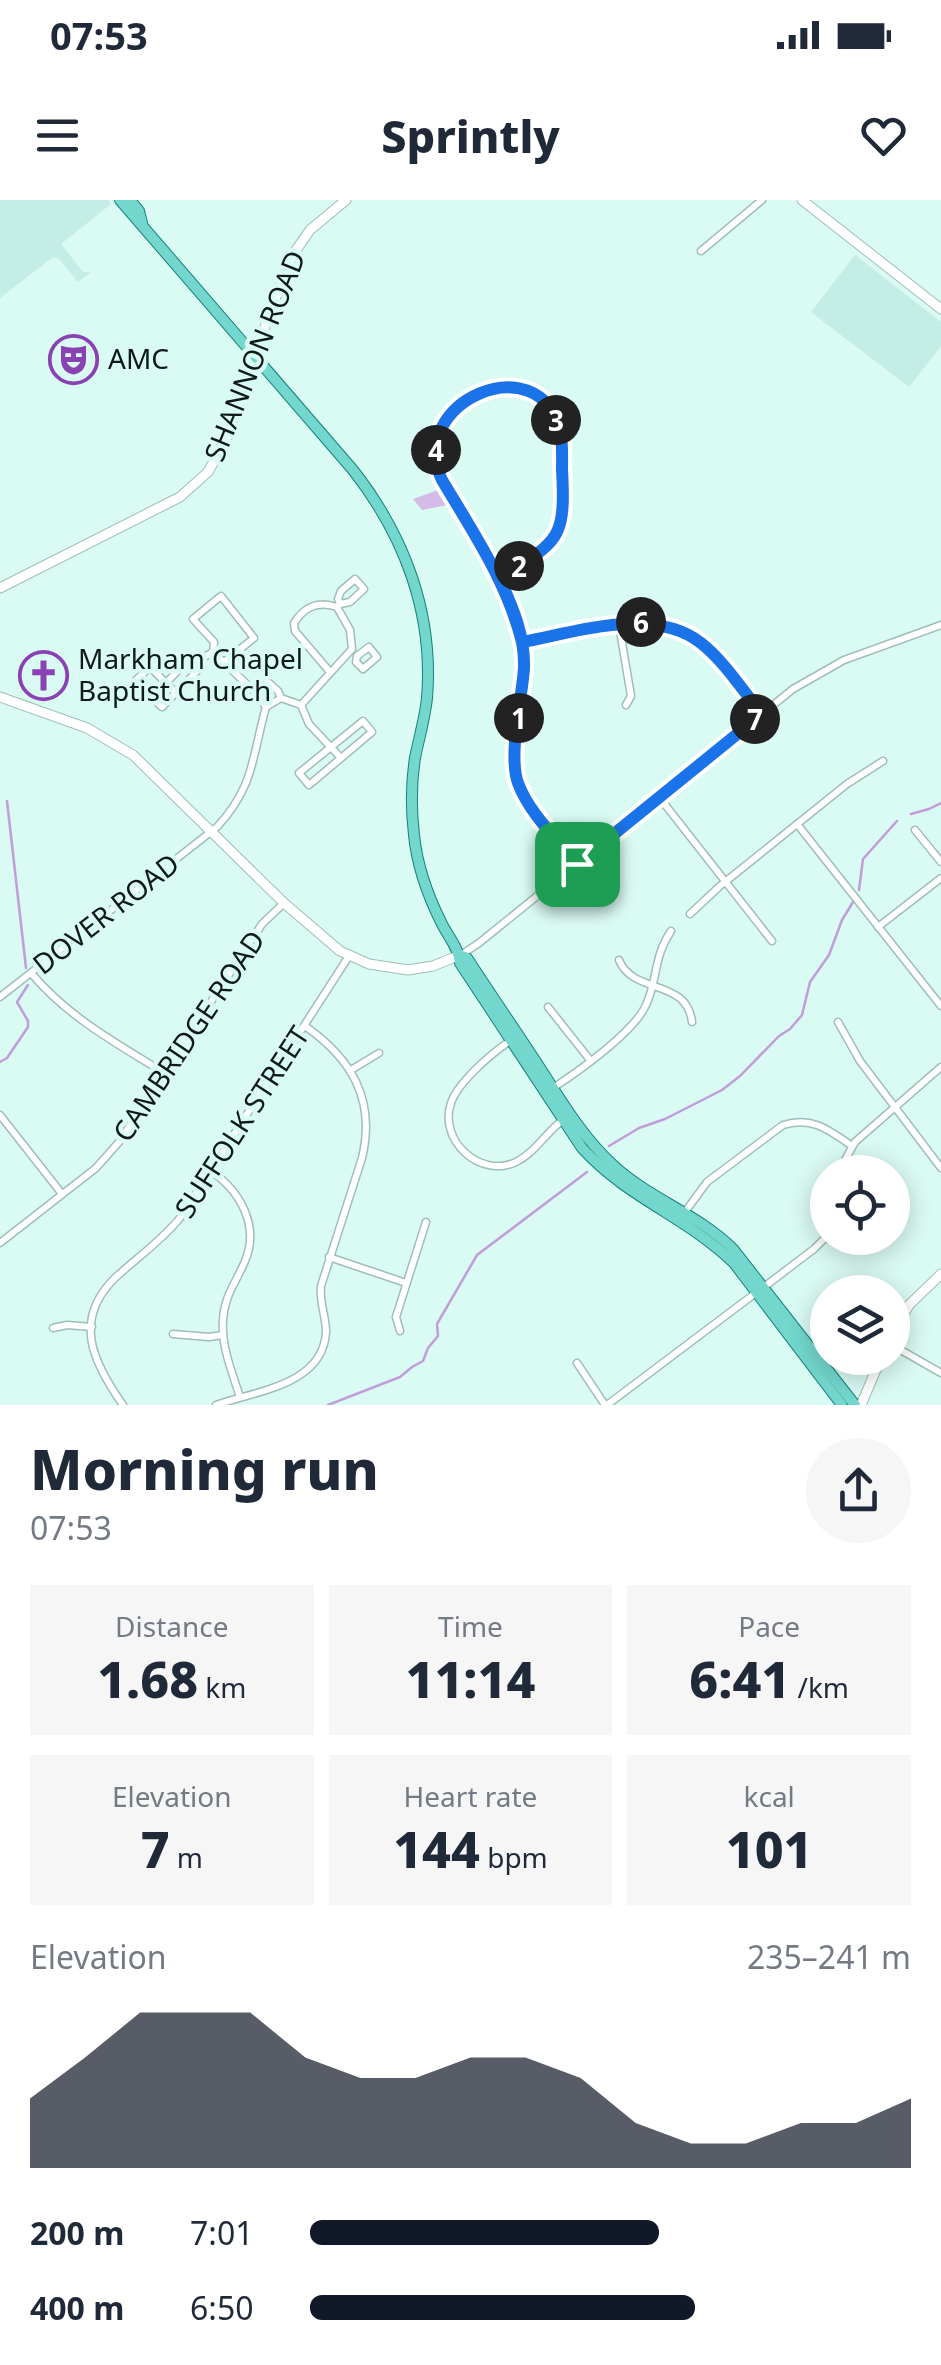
<!DOCTYPE html>
<meta charset="utf-8">
<style>
:root{--surface:#fff;--page:#f6f6f7;--text:#1f2937;--muted:#747a83;--accent:#111827}
body{margin:0;font-family:"Noto Sans",sans-serif;background:var(--page);color:var(--text);height:100vh;display:flex;flex-direction:column;font-size:38px;white-space:nowrap}
*{box-sizing:border-box;margin:0}
p{font-size:32px;color:var(--muted)}
.icon{flex:none;width:55px;height:55px;fill:none;stroke:currentColor;stroke-width:2;stroke-linecap:round;stroke-linejoin:round}
.map{position:relative;height:1205px;overflow:hidden}
.panel{display:flex;flex-direction:column;background:var(--surface);flex:1}
.panel>*{flex:none}
.tools{position:absolute;left:810px;top:955px;display:grid;gap:20px}
.tools a{display:grid;place-items:center;width:100px;height:100px;border-radius:50%;background:var(--surface);box-shadow:0 5px 25px #0003;font-size:50px}
.pin{position:absolute;display:grid;place-items:center;width:85px;height:85px;color:#fff;margin:-42px;border-radius:20px;box-shadow:0 5px 15px #0006}
.km{position:absolute;width:50px;height:50px;margin:-25px;border-radius:50%;background:#222;color:#fff;font-size:28px;line-height:50px;text-align:center}
.round{display:grid;place-items:center;flex:none;width:105px;height:105px;border-radius:52px;background:var(--page)}
.head{display:flex;align-items:center;justify-content:space-between;height:170px;padding:0 30px}
h1{font-size:55px;font-weight:800;line-height:75px}
.figures{display:grid;grid-template-columns:repeat(3,1fr);gap:15px;height:170px;padding:10px 30px}
.figures div{display:grid;align-content:center;border-radius:0px;background:var(--page);text-align:center}
.figures b{font-size:50px;font-weight:800}
.figures small{font-size:28px;font-weight:400}
.figures p{font-size:28px}
.chart{height:280px;padding:20px 30px}
.chart p{display:flex;justify-content:space-between}
.chart svg{width:100%;height:180px;margin-top:10px;fill:var(--accent);opacity:.7}
ul{padding:0 30px;list-style:none;font-size:32px}
li{display:grid;grid-template-columns:160px 120px 1fr;align-items:center;height:75px}
li i{height:25px;border-radius:12px;background:var(--accent)}
.status{display:flex;justify-content:space-between;align-items:center;height:70px;padding:0 50px;background:var(--surface);direction:ltr}
.status svg{height:28px;fill:currentColor}
header{display:flex;justify-content:space-between;align-items:center;height:130px;padding:0 30px;background:var(--surface);font-size:45px;font-weight:800}
.map>svg:first-child{display:block}
.built{fill:#c4ede6}
.green{fill:#d5bbe7}
.lines{fill:none;stroke-linecap:round;stroke-linejoin:round}
.stream{stroke:#c19dda;stroke-width:2.5}
.street-casing{stroke:#9fbeb8;stroke-width:9}
.secondary-casing{stroke:#9fbeb8;stroke-width:11}
.primary-casing{stroke:#138378;stroke-width:12}
.street{stroke:#fff;stroke-width:6}
.secondary{stroke:#fff;stroke-width:9}
.primary{stroke:#73d7cd;stroke-width:10}
.route-casing{stroke:#fff;stroke-width:20}
.route{stroke:#1a73e8;stroke-width:12}
.labels{text-anchor:middle;stroke-width:9;stroke-linejoin:round;paint-order:stroke}
.street-label{font-size:28px;fill:#0e1a18;stroke:#dafaf4}
.poi-label{font-size:28px;fill:#0e1a18;stroke:#dafaf4;text-anchor:start}
</style>
<div class="status"><b>07:53</b><svg viewBox="0 0 49 12"><path d="M0 12V9h3v3zM5 12V6h3v6zM10 12V3h3v9zM15 12V0h3v12zM26 1h20v11H26zM47 4h2v5h-2z"/></svg></div>
<header><svg class="icon" aria-label="menu" viewBox="0 0 24 24"><path d="M4 6h16M4 12h16M4 18h16"/></svg>Sprintly<svg class="icon" aria-label="heart" viewBox="0 0 24 24"><path d="M12 20l-8-8c-3-5 5-10 8-4 3-6 11-1 8 4z"/></svg></header>
<div class="map">
<svg width="941" height="1205" viewBox="0 0 941 1205">
<rect width="100%" height="100%" fill="#dafaf4"/>
<g class="built">
<path d="M0 0H108L111 4 61 44 83 72H91L78 82 59 59 53 57 0 98Z"/>
<path d="M855 55 941 122V146L909 187 811 112Z"/>
</g>
<path class="green" d="M444 288 453 304 422 310 413 299Z"/>
<g class="lines">
<g class="stream">
<path d="M7 601 26 768"/>
<path d="M911 614 929 609 941 603"/>
<path d="M859 690 863 659 897 621"/>
<path d="M0 862 7 858 28 827V821L17 802 28 785"/>
<path d="M609 946 639 928 665 919 722 890 740 876 779 836 790 829 802 815 810 782 829 755 842 720 853 702"/>
<path d="M328 1205 400 1177 412 1167 423 1161 428 1148 438 1136 437 1124 477 1055 587 972"/>
</g>
<defs>
<g id="street">
<path d="M701 51 762 0"/>
<path d="M497 187C561 186 561 232 563 281 564 299 566 319 556 335 546 354 518 367 501 379L443 279C422 238 456 196 497 187Z"/>
<path d="M355 379 364 389 350 402 340 404 338 399 341 391Z"/>
<path d="M501 379C512 405 523 431 524 460 524 495 507 552 518 583 529 613 557 639 577 664"/>
<path d="M619 425 631 496 626 505"/>
<path d="M522 442C577 432 654 406 701 443 725 462 743 490 762 514"/>
<path d="M369 447 377 457 363 469 356 462 357 456Z"/>
<path d="M213 452 253 490 266 507"/>
<path d="M199 460 213 452 214 442 193 419 221 396 254 438 224 462"/>
<path d="M330 472 295 431 294 423C305 406 318 401 337 407"/>
<path d="M166 483 191 457 199 460 200 468 162 507 135 481 150 467 176 493"/>
<path d="M255 492 265 483H269L278 491 281 498"/>
<path d="M301 505 352 449 350 430 337 407 340 404"/>
<path d="M301 505 309 524 341 558"/>
<path d="M363 521 372 532 309 585 299 573Z"/>
<path d="M659 597 772 741"/>
<path d="M797 624 941 806"/>
<path d="M915 630 941 662"/>
<path d="M690 714 720 686 847 584 883 561"/>
<path d="M878 727 941 678"/>
<path d="M461 755 479 743 793 489 844 460 941 425"/>
<path d="M619 760C633 795 687 778 692 822"/>
<path d="M31 773C69 818 116 843 166 874"/>
<path d="M0 797 217 627C255 586 252 556 266 507L281 498 301 505"/>
<path d="M548 807 590 860"/>
<path d="M838 822 860 861 941 968"/>
<path d="M510 841C492 853 458 882 451 903 438 940 480 979 516 962 535 953 546 932 563 920"/>
<path d="M351 870 379 853"/>
<path d="M553 888C579 871 634 832 646 805 658 779 653 758 671 731"/>
<path d="M0 915 62 994"/>
<path d="M211 971C240 991 260 1026 245 1061 237 1081 224 1096 223 1120 221 1146 232 1172 240 1197"/>
<path d="M842 972 845 960 855 942 941 867"/>
<path d="M685 1012 707 982 783 925C812 916 829 930 852 946"/>
<path d="M0 1043 96 968 119 942 262 724 284 703"/>
<path d="M329 1057 406 1083"/>
<path d="M764 1087 814 1049 828 1035"/>
<path d="M53 1128 67 1125 92 1127"/>
<path d="M400 1131 396 1117 426 1022"/>
<path d="M173 1134 209 1137 223 1135"/>
<path d="M892 1145 941 1173"/>
<path d="M577 1163 605 1205"/>
<path d="M123 1205C94 1164 71 1120 116 1077 138 1057 161 1041 180 1018L349 756"/>
<path d="M216 1205C256 1191 323 1185 326 1132 326 1116 319 1102 321 1086L362 958C376 900 352 859 305 826"/>
<path d="M607 1205 757 1092"/>
</g>
<g id="secondary">
<path d="M802 0 941 109"/>
<path d="M0 388 180 297 208 272 225 242 271 109 292 56 310 30 346 0"/>
<path d="M0 497 87 528 133 555 284 703 340 751 369 764 408 770 433 766 460 755"/>
<path d="M892 1134 909 1105 941 1074"/>
<path d="M861 1205 881 1158"/>
</g>
<g id="primary">
<path d="M120 0 353 270C404 335 434 413 427 498 425 518 419 538 415 558 411 583 411 609 414 635 417 665 427 694 441 722 447 735 459 748 460 763L582 948C627 998 687 1017 734 1063L842 1205"/>
<path d="M130 0 139 11 142 23"/>
<path d="M460 755 467 758C491 795 516 831 540 868 562 902 583 938 614 966 650 999 698 1014 733 1049L855 1205"/>
</g>
</defs>
<use href="#street" class="street-casing"/>
<use href="#secondary" class="secondary-casing"/>
<use href="#primary" class="primary-casing"/>
<use href="#street" class="street"/>
<use href="#secondary" class="secondary"/>
<use href="#primary" class="primary"/>
</g>
<g class="lines">
<defs>
<path id="route" d="M577 664C557 639 529 613 518 583 508 555 522 499 524 468 525 436 513 408 500 379 558 339 566 343 562 269 562 257 563 243 560 231 539 143 405 203 442 280 473 332 507 382 522 442 577 432 654 406 701 443 725 462 743 491 762 514L577 664"/>
</defs>
<use href="#route" class="route-casing"/>
<use href="#route" class="route"/>
</g>
<defs>
<symbol id="theatre-ring" viewBox="-11 -11 22 22"><circle r="9.5" fill="#dafaf4" stroke="#8a41b4" stroke-width="1.5"/><path d="M-5-5.5Q0-4 5-5.5V0Q5 5 0 6Q-5 5-5 0ZM-3.3-2.5H-1v1.5H-3.3ZM1-2.5H3.3v1.5H1ZM-2.8 1Q0 5.5 2.8 1Z" fill="#8a41b4"/></symbol>
<symbol id="church-ring" viewBox="-11 -11 22 22"><circle r="9.5" fill="#dafaf4" stroke="#8a41b4" stroke-width="1.5"/><path d="M-1.2-6h2.4v3.5h3.3v2.4h-3.3V6h-2.4V-.1h-3.3v-2.4h3.3Z" fill="#8a41b4"/></symbol>
</defs>
<g fill-rule="evenodd">
<use href="#theatre-ring" x="46" y="132" width="55" height="55"/>
<use href="#church-ring" x="16" y="448" width="55" height="55"/>
</g>
<g class="labels">
<g class="street-label">
<text transform="translate(255 156) rotate(-68)" y="10">SHANNON ROAD</text>
<text transform="translate(106 714) rotate(-38)" y="10">DOVER ROAD</text>
<text transform="translate(189 836) rotate(-56)" y="10">CAMBRIDGE ROAD</text>
<text transform="translate(242 922) rotate(-57)" y="10">SUFFOLK STREET</text>
</g>
<g class="poi-label">
<text x="108" y="169">AMC</text>
<text x="78" y="469">Markham Chapel<tspan x="78" dy="32">Baptist Church</tspan></text>
</g>
</g>
</svg>
<div class="tools">
<a><svg class="icon" aria-label="locate" viewBox="0 0 24 24"><circle cx="12" cy="12" r="6"/><path d="M12 2v4M12 18v4M2 12h4M18 12h4"/></svg></a>
<a><svg class="icon" aria-label="layers" viewBox="0 0 24 24"><path d="M12 4l9 5-9 5-9-5zM3 14l9 5 9-5"/></svg></a>
</div>
<div class="pin" style="left:577px;top:664px;background:#1e9e55"><svg class="icon" aria-label="arrive" viewBox="0 0 24 24"><path d="M6 21V4h12l-3 4 3 4H6"/></svg></div>
<b class="km" style="left:519px;top:518px">1</b>
<b class="km" style="left:519px;top:366px">2</b>
<b class="km" style="left:556px;top:220px">3</b>
<b class="km" style="left:436px;top:250px">4</b>
<b class="km" style="left:641px;top:422px">6</b>
<b class="km" style="left:755px;top:519px">7</b>
</div>
<section class="panel">
<div class="head"><div><h1>Morning run</h1><p>07:53</p></div><a class="round"><svg class="icon" aria-label="share" viewBox="0 0 24 24"><path d="M12 15V3M7 8l5-5 5 5M5 13v7h14v-7"/></svg></a></div>
<div class="figures">
<div><p>Distance</p><b>1.68<small> km</small></b></div>
<div><p>Time</p><b>11:14</b></div>
<div><p>Pace</p><b>6:41<small> /km</small></b></div>
</div>
<div class="figures">
<div><p>Elevation</p><b>7<small> m</small></b></div>
<div><p>Heart rate</p><b>144<small> bpm</small></b></div>
<div><p>kcal</p><b>101</b></div>
</div>
<div class="chart"><p><span>Elevation</span>235–241 m</p>
<svg viewBox="0 0 160 44" preserveAspectRatio="none"><path d="M0 44V27L10 17L20 6L30 6L40 6L50 17L60 22L70 22L80 17L90 17L100 22L110 33L120 38L130 38L140 33L150 33L160 27V44z"/></svg>
</div>
<ul>
<li><b>200 m</b>7:01<i style="width:58%"></i></li>
<li><b>400 m</b>6:50<i style="width:64%"></i></li>
</ul>
</section>
